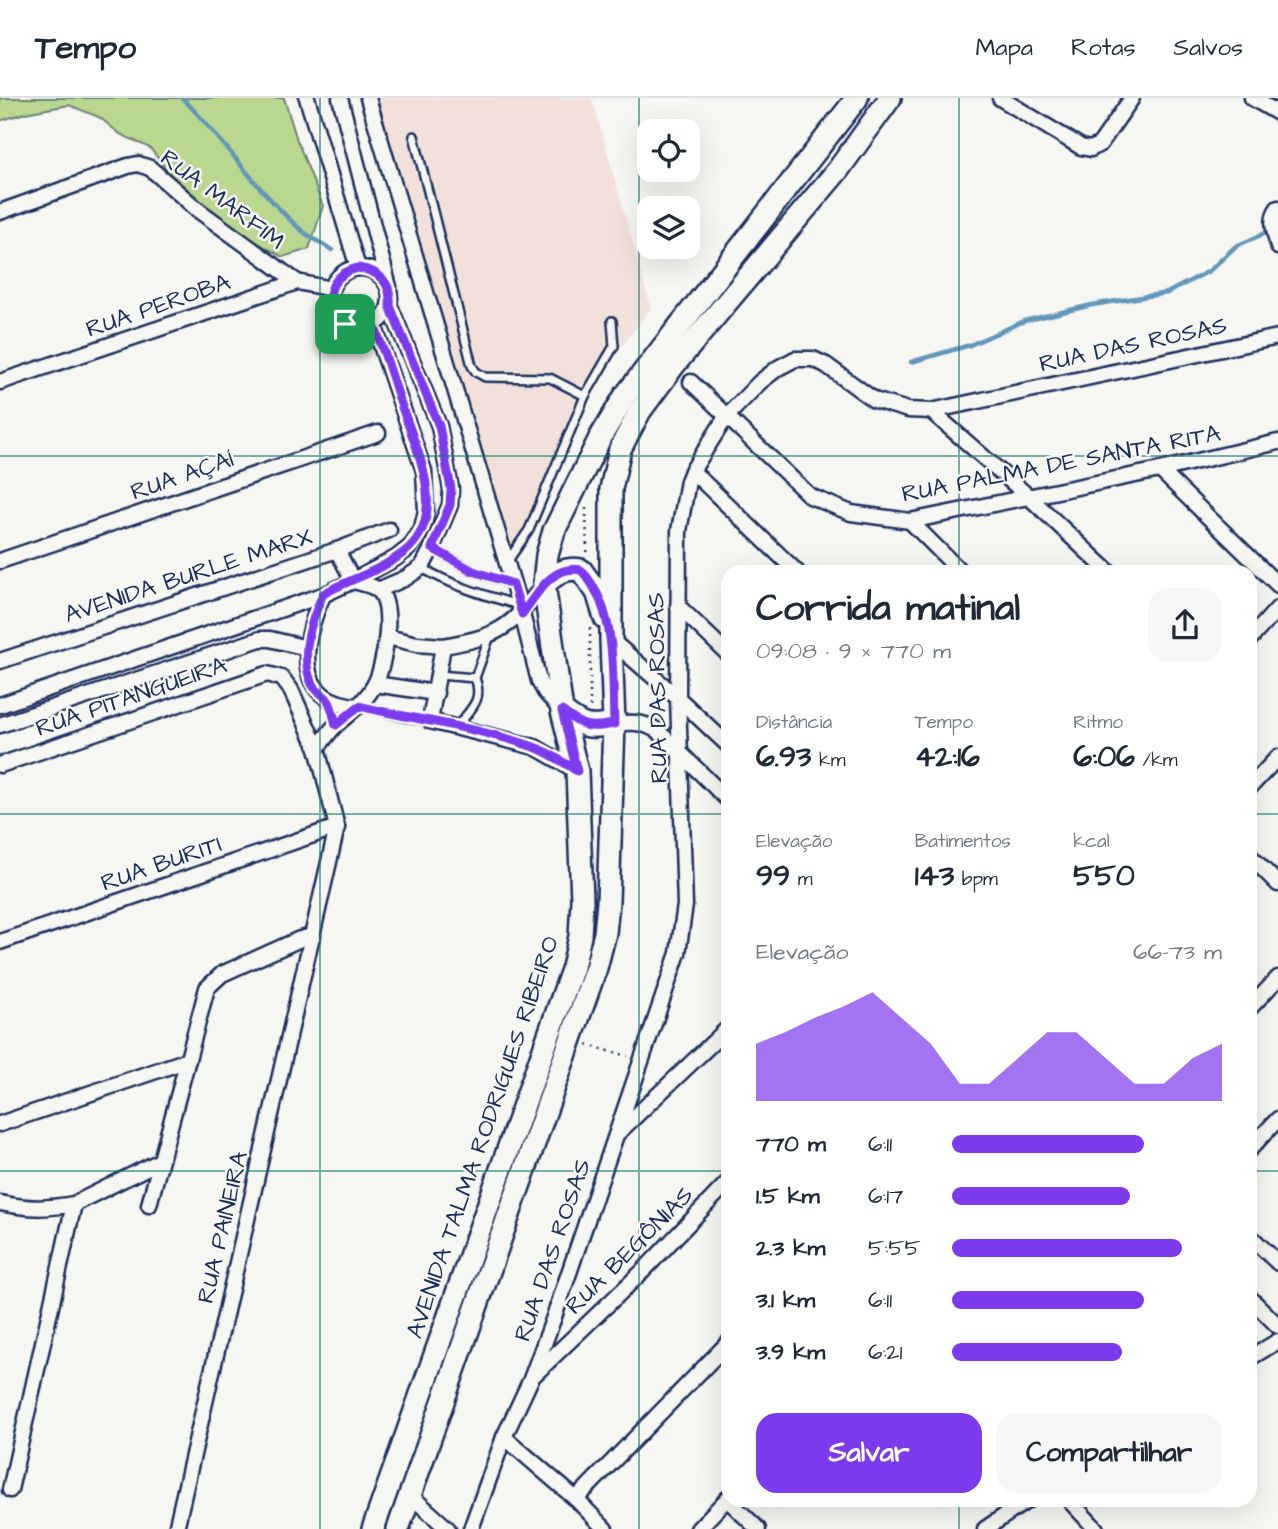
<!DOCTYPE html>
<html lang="pt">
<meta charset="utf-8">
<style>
:root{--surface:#fff;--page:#f6f6f7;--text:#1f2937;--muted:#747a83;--line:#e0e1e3;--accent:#7c3aed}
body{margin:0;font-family:"Architects Daughter",sans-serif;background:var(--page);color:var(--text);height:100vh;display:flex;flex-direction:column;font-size:26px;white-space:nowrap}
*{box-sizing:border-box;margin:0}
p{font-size:23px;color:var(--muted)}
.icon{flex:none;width:38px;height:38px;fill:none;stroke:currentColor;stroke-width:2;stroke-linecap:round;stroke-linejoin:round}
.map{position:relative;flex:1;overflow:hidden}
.sheet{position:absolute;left:721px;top:467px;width:536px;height:942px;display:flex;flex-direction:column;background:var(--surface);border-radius:21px;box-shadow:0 7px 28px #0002}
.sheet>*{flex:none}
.tools{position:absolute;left:637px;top:21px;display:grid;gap:14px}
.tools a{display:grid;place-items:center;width:63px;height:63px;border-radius:14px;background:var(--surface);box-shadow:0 7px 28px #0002;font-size:35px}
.pin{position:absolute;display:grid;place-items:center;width:60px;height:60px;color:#fff;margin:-30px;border-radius:14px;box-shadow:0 4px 10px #0006}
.round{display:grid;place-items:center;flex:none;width:74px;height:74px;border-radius:21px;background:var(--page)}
.overview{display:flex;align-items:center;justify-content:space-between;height:119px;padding:0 35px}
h1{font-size:38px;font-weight:700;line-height:52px}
.figures{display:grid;grid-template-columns:repeat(3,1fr);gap:10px;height:119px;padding:7px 35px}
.figures div{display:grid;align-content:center}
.figures b{font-size:30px;font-weight:700}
.figures small{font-size:19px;font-weight:400}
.figures p{font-size:19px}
.chart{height:196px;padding:14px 35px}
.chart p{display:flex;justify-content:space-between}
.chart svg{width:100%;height:126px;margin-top:7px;fill:var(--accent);opacity:.7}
.button{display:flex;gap:14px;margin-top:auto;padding:14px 35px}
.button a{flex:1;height:80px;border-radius:21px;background:var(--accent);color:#fff;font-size:28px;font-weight:700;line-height:80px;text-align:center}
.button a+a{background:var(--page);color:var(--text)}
ul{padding:0 35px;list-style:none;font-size:23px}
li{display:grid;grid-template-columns:112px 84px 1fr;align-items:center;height:52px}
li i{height:18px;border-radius:9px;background:var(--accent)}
header{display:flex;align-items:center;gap:42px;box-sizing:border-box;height:98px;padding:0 35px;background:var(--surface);border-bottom:2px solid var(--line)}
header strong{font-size:33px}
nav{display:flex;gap:38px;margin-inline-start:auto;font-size:24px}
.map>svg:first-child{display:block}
.built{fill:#f2e1db}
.green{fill:#b9d78f;stroke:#6a8376;stroke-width:2}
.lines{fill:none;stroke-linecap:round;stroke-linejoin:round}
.stream{stroke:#6397b9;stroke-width:4.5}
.lane-casing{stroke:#1b2f5e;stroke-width:12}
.street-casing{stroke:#1b2f5e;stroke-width:19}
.secondary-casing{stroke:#1b2f5e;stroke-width:26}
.path{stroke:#1b2f5e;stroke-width:2.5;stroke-dasharray:2 5;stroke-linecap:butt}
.lane{stroke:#f6f6f2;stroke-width:7}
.street{stroke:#f6f6f2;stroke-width:14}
.secondary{stroke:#f6f6f2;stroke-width:21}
.route-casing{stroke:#fff;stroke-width:14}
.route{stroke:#7c3aed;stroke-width:9}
.grid{fill:none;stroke:#0f766e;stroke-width:2;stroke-opacity:0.55}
.labels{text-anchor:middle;stroke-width:5;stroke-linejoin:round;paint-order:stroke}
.street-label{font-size:24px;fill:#1b2f5e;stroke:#f6f6f2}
</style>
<header>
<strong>Tempo</strong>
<nav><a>Mapa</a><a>Rotas</a><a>Salvos</a></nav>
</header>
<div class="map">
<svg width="1278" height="1431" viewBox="0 0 1278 1431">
<rect width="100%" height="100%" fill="#f6f6f2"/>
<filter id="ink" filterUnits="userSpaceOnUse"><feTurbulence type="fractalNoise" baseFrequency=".0143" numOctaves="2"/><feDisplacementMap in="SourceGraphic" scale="14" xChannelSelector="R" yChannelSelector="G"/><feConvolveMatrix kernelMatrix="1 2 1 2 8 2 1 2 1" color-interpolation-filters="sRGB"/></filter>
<g filter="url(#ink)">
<path class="built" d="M371 0H592L651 210 591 289 521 454H507Z"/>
<path class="green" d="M0 0H284L297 42 323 108 309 151 283 159 196 110 150 50 120 36 99 19 69 7 25 15 0 23Z"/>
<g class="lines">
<g class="stream">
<path d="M182 0C224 41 256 92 300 131 309 139 321 145 332 152"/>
<path d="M911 264 970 247 1024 223 1092 207 1167 195 1209 173 1236 148 1270 133"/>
</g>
<defs>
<g id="lane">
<path d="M414 38 472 268 476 274 485 279 550 280 585 298"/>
<path d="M432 450 473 473 512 486"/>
<path d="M507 464 529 432 585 298 614 248 612 223"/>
<path d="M422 470C453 488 484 497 518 507"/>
<path d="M439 577 475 580"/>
<path d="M360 608 404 619 430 623"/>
<path d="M457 629C470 611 484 603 475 580L490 538"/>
</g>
<g id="street">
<path d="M307 0 358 170"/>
<path d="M340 0 389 189"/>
<path d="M368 0 522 516 539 583 545 594 562 613"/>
<path d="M1000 0 1081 49 1091 51 1100 46 1132 0"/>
<path d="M1252 0 1278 15"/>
<path d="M1278 110C1269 122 1275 135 1278 149"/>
<path d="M0 114 128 68 138 66 150 70 198 112 297 184"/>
<circle cx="360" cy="200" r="30"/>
<path d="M0 284 297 184 332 191"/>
<path d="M691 284 810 398 851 415 910 423 1160 372 1278 344"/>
<path d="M931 313 1029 399 1109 474"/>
<path d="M1160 372 1278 487"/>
<path d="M692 373 797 474"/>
<path d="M910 423 961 474"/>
<path d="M337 452 353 483 396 460 410 449 422 430 426 413 424 373 374 227"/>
<path d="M0 463 378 335"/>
<path d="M544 486C512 530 497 539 443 548L430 623 535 649 577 673"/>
<path d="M378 492 406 480 422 469 432 450 450 407 451 391 439 328 390 208"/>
<path d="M323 497C303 542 290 605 359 608"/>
<path d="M678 508 728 556"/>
<path d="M387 539 417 546 443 548"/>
<path d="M1250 541 1278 510"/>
<path d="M611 542 678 600 728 647"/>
<path d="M0 563 337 452 389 432"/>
<path d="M375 586 436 595"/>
<path d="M0 607 323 497 353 483C360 485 372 487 378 492 396 506 384 569 375 586 366 603 352 613 338 625 330 632 324 642 317 650"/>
<path d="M614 626C631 624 642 623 658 633L728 702"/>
<path d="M0 627 260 541H270L307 550"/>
<path d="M0 667 267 576 282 580 291 592 317 650 337 729 176 1431"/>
<path d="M1250 689 1278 659"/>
<path d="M1250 758 1278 786"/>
<path d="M0 844 337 729"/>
<path d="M1250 910 1278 880"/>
<path d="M0 1026 188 962"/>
<path d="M619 1034 728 930"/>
<path d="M1250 1051 1278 1021"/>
<path d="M0 1105C29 1111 45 1111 74 1106"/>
<path d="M149 1107 207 890 222 876 300 841 313 838"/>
<path d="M1250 1138 1278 1165"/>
<path d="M1250 1200 1278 1228"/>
<path d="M1250 1260 1278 1243"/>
<path d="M534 1277 645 1171 728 1084"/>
<path d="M504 1339 576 1401 605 1431"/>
<path d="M10 1392 74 1106 160 1063"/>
<path d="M410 1397 448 1431"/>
<path d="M576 1401 728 1245"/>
<path d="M727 1401 758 1431"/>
<path d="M1069 1402 1096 1431"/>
<path d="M471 1431 504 1339 531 1281 554 1219 678 855 685 807 678 600 679 433 688 383 692 373 726 319 760 284 778 270 795 261H813L826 267 874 302 908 312 931 313 1278 239"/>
<path d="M698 1431 728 1400"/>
<path d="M985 1431 1028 1402"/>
</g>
<g id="secondary">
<path d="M544 486C556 476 565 469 581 472L597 494 605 520"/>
<path d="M562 613C583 629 587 631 614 626"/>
<path d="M373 1431 573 869 580 838 582 802 577 673 562 613 544 486 547 457 554 433 600 340 625 298 857 0"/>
<path d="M398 1431 596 870 605 835 608 804 614 626 611 542V391L620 351 640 313 674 267 838 72 890 0"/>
</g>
</defs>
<use href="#lane" class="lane-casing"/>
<use href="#street" class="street-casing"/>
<use href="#secondary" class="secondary-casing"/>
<g class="path">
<path d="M586 410 587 456"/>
<path d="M590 609V529"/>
<path d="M587 947 628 958"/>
</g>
<use href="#lane" class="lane"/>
<use href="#street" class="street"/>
<use href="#secondary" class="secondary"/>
</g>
</g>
<g class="lines" filter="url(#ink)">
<defs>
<path id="route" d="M358 170C380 173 392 185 390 208L439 328 451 391 450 407 432 450 473 473 513 486 522 516C537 496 552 466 581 472 618 511 612 575 614 626 587 631 583 629 562 613L577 673C564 665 549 654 534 649 480 630 416 622 359 608L336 627C334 619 332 607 327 601 322 595 316 593 312 586 299 557 311 523 323 496 350 481 384 472 408 451 448 414 416 350 402 309 393 282 385 254 374 228 328 242 311 180 358 170Z"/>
</defs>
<use href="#route" class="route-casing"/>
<use href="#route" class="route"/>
</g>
<path class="grid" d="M320 0V1431M639 0V1431M959 0V474M0 358H1278M0 716H728M1250 716H1278M0 1073H728M1250 1073H1278M959 1402V1431"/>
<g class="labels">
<g class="street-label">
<text transform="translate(223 101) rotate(37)" y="8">RUA MARFIM</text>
<text transform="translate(158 207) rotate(-19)" y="8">RUA PEROBA</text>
<text transform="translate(1133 246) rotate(-12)" y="8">RUA DAS ROSAS</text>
<text transform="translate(1061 365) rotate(-11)" y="8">RUA PALMA DE SANTA RITA</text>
<text transform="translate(182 377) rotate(-19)" y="8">RUA AÇAÍ</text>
<text transform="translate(188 477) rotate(-18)" y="8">AVENIDA BURLE MARX</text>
<text transform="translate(657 590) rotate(-91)" y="8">RUA DAS ROSAS</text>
<text transform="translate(131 598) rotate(-19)" y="8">RUA PITANGUEIRA</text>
<text transform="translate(161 765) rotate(-19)" y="8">RUA BURITI</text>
<text transform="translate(482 1039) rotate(-71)" y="8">AVENIDA TALMA RODRIGUES RIBEIRO</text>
<text transform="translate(222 1129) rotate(-77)" y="8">RUA PAINEIRA</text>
<text transform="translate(552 1152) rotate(-71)" y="8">RUA DAS ROSAS</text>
<text transform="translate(629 1152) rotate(-45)" y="8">RUA BEGÔNIAS</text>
</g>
</g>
</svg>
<div class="tools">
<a><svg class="icon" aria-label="locate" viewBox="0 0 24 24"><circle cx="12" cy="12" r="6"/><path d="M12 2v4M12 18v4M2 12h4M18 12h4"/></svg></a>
<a><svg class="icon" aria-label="layers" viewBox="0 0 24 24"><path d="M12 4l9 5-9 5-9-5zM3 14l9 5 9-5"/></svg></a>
</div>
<div class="pin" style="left:345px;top:226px;background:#1e9e55"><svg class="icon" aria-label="arrive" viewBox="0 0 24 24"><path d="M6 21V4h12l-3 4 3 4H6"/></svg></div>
<section class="sheet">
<div class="overview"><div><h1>Corrida matinal</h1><p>09:08 · 9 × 770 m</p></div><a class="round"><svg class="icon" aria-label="share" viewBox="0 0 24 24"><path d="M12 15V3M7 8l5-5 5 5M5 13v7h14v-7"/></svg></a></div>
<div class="figures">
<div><p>Distância</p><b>6.93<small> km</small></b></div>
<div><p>Tempo</p><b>42:16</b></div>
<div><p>Ritmo</p><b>6:06<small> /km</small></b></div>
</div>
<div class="figures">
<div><p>Elevação</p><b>99<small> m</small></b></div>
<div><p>Batimentos</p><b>143<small> bpm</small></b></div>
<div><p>kcal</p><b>550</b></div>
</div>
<div class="chart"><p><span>Elevação</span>66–73 m</p>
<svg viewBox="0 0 160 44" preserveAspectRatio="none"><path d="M0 44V24L10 20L20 15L30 11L40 6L50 15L60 24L70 38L80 38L90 29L100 20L110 20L120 29L130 38L140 38L150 29L160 24V44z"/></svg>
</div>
<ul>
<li><b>770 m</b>6:11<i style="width:71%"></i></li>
<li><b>1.5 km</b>6:17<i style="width:66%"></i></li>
<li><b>2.3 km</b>5:55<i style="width:85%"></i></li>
<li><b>3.1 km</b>6:11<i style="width:71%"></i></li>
<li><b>3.9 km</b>6:21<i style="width:63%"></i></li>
</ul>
<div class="button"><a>Salvar</a><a>Compartilhar</a></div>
</section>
</div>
